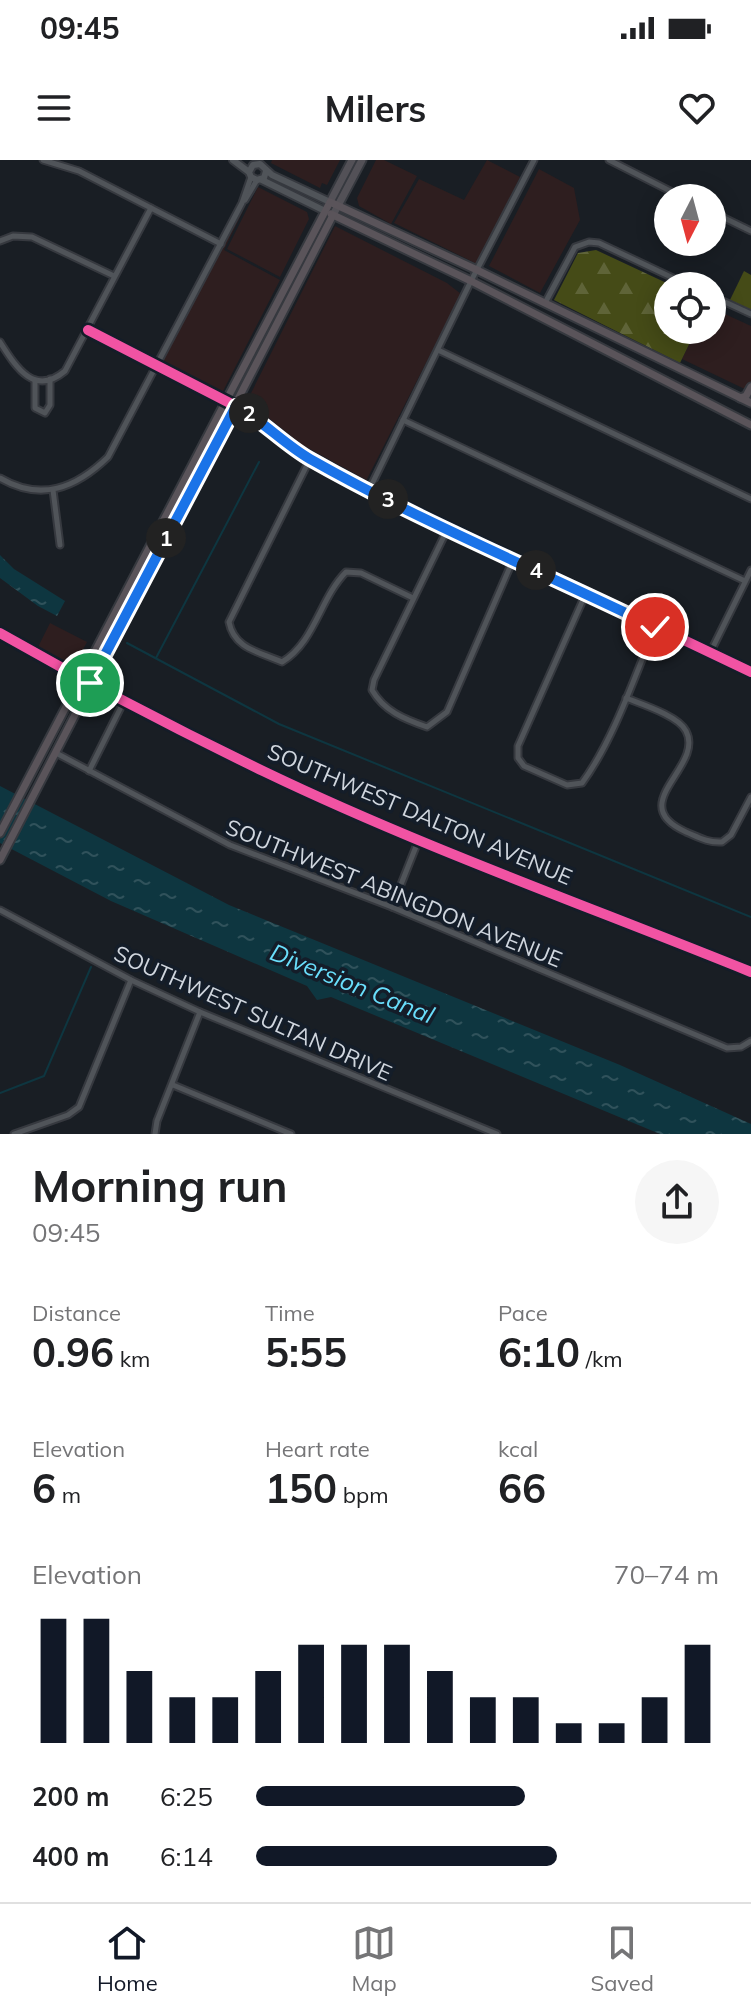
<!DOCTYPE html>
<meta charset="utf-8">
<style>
:root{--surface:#fff;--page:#f6f6f6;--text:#202124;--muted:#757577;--line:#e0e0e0;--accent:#111827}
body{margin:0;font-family:Mulish,sans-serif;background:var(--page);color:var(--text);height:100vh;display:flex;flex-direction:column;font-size:30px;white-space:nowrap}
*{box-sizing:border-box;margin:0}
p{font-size:26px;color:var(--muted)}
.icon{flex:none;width:44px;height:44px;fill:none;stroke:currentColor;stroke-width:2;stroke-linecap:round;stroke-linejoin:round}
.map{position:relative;height:974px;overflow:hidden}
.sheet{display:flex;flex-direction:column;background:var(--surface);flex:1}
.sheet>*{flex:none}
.needle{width:52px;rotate:186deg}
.fabs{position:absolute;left:654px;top:24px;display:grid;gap:16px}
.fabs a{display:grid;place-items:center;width:72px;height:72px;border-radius:50%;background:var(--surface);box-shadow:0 4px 20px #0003;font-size:40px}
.pin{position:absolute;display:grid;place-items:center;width:68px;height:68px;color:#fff;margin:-34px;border:4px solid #fff;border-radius:50%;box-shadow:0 2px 8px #0007}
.km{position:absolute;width:40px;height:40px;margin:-20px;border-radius:50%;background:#222;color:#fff;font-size:22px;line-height:40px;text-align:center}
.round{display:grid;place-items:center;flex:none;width:84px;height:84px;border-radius:42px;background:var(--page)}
.summary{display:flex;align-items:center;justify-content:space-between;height:136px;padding:0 32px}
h1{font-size:44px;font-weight:700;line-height:60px}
.figures{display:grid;grid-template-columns:repeat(3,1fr);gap:12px;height:136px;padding:8px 32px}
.figures div{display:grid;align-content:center}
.figures b{font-size:40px;font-weight:700}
.figures small{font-size:22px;font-weight:400}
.figures p{font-size:22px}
.chart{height:224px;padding:16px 32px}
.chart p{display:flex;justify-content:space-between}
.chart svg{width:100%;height:144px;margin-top:8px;stroke:var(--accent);stroke-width:6}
ul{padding:0 32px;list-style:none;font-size:26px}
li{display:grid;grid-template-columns:128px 96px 1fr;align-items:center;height:60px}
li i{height:20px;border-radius:10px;background:var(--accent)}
.status{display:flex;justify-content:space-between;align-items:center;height:56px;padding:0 40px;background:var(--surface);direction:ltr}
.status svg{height:22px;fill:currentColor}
header{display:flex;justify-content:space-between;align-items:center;height:104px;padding:0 32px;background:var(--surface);font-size:36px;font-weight:700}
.tabs{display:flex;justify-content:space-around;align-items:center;height:112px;border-top:2px solid var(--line);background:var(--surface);font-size:22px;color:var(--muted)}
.tabs a{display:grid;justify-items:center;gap:4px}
.tabs .current{color:var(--accent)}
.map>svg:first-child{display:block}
.commercial{fill:#2e1e1f}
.forest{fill:url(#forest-firs)}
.water{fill:url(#water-ripples)}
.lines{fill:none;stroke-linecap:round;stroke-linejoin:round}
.stream{stroke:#0e3640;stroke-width:2}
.minor-casing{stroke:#36393f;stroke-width:9}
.tertiary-casing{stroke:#36393f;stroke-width:10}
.secondary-casing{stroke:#36393f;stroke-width:11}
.primary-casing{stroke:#36393f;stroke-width:11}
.minor{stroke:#505459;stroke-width:5}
.tertiary{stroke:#505459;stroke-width:6}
.secondary{stroke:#535157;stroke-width:7}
.primary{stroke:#5a545a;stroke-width:7}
.cycleway-casing{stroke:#141d29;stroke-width:15}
.cycleway{stroke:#f153a3;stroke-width:10}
.route-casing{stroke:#fff;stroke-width:16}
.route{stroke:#1a73e8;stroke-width:10}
.labels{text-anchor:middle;stroke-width:7;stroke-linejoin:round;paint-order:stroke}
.street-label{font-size:22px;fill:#d0d6de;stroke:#141d29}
.water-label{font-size:24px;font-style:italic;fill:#69defb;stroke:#141d29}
</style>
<div class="status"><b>09:45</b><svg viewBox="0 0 49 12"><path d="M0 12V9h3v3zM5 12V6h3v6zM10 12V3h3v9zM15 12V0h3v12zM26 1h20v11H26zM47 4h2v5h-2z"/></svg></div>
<header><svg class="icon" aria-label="menu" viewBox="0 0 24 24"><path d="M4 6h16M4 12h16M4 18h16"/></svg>Milers<svg class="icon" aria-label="heart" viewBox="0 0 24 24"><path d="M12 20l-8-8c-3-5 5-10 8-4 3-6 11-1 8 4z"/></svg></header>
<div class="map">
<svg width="751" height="974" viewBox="0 0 751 974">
<defs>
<pattern id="forest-firs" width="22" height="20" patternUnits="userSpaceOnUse" patternTransform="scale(2)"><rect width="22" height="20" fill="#454b17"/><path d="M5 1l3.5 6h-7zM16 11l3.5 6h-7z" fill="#5f6438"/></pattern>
<pattern id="water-ripples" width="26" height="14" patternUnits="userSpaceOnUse" patternTransform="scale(2)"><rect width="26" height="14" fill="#0e3640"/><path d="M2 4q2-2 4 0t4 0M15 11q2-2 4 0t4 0" fill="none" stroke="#30525b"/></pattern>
</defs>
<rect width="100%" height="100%" fill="#191e24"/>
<g class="commercial">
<path d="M272 0H340L327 25 322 23 320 28 271 3Z"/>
<path d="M376 0H384L417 16 391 64 359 46 357 38Z"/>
<path d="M487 0 520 17 477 104 394 63 419 19 464 40Z"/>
<path d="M539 9 574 28 580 60 540 133 489 106Z"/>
<path d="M258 27 307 52 309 59 280 117 227 89Z"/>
<path d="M247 43 224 90 280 120 221 235 160 205Z"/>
<path d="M335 66 447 123 461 134 365 323 316 298 244 247Z"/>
<path d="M712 148 751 166V232L682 199 696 170H712Z"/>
<path d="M50 463 87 482 74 506 38 487Z"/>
</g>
<g class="forest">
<path d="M596 90 673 126H668V170H696L680 203 554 140 578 93Z"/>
<path d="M744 111 751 115V152L729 142Z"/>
</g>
<g class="water">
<path d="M0 395 14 409 65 441 57 456 38 446 0 418Z"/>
<path d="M0 626 229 745 620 905 751 964V974H660L331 837 317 840 307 826 111 741 0 683Z"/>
</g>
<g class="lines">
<g class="stream">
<path d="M127 483 279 564 751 757"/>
<path d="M156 498 259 302"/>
<path d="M0 933 44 916 91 807"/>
</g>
<defs>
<g id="minor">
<path d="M43 0 79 11 221 84"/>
<path d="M609 0 684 38"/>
<path d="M245 40 257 20"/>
<path d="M712 52 751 71"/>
<path d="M0 81 13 76 32 77 114 116"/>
<path d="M712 136 751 154"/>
<path d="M545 143 575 87 589 82 599 83 690 126"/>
<path d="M88 170 253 255 298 291 369 330 751 512"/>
<path d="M0 182C16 207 34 237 65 211L151 48"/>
<path d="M438 190 751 339"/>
<path d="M35 220V248L45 253 50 245V219"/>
<path d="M403 260 745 421"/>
<path d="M310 299 229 462C234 489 260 492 282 502 315 482 320 438 346 412L361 413 413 438"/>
<path d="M0 318C41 342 76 328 108 297L242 43 251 17"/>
<path d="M53 330 60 385"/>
<path d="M369 330 471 121 534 0"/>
<path d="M448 368 374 520 372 530C384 551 404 559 427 567L447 552 513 400"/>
<path d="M586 433 518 586V598L524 606 567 625 582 623C613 581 635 516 655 467"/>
<path d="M0 473C86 522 174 568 263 611 421 687 588 746 751 812"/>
<path d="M711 491 751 410"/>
<path d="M626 538C641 544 679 556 686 571 705 607 623 644 686 672 698 677 708 683 722 682L731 675 751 637"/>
<path d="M56 593 230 685 392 747 727 888 741 887 751 881"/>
<path d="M89 611 124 541"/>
<path d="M392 747 419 679"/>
<path d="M0 750 131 820 200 852 497 974"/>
<path d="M173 925 291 974"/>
<path d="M14 974 68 955 79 947 131 820"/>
<path d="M155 974 157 961 200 852"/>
</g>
<g id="tertiary">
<path d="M233 0 249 12"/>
<path d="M266 11 264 18 257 20 251 17 249 12 253 5 260 4 272 15 330 42"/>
<path d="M262 20 325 51"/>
</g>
<g id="secondary">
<path d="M330 42 352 0"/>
<path d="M333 55 362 0"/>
</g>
<g id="primary">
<path d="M331 54 471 121 751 265"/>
<path d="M740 238 746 236 751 227"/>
<path d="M0 673 330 42 477 110 751 243"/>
<path d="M0 700 333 55"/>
</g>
</defs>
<use href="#minor" class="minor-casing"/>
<use href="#tertiary" class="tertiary-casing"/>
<use href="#secondary" class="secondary-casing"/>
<use href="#primary" class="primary-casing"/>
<use href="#minor" class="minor"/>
<use href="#tertiary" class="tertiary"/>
<use href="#secondary" class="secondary"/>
<use href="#primary" class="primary"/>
<defs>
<g id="cycleway">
<path d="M88 170 253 255 298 291 369 330 751 512"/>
<path d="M0 473C86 522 174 568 263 611 421 687 588 746 751 812"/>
</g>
</defs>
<use href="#cycleway" class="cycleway-casing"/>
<use href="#cycleway" class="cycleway"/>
</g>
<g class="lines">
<defs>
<path id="route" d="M90 523 236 246C263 261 284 284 310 299 421 362 540 411 655 467"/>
</defs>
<use href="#route" class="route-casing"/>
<use href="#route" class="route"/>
</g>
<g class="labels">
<g class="street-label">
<text transform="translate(420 654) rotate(23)" y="8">SOUTHWEST DALTON AVENUE</text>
<text transform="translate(394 733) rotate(22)" y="8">SOUTHWEST ABINGDON AVENUE</text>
<text transform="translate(253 853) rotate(24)" y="8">SOUTHWEST SULTAN DRIVE</text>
</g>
<g class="water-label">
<text transform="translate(352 824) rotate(22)" y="8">Diversion Canal</text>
</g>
</g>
</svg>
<div class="fabs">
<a><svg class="needle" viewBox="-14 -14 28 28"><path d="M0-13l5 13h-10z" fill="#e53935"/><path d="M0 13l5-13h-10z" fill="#757577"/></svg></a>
<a><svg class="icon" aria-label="locate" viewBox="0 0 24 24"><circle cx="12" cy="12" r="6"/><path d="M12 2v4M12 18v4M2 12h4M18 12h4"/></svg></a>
</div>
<div class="pin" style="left:90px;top:523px;background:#1e9e55"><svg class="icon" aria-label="arrive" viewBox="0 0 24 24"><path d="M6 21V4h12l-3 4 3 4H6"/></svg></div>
<div class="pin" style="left:655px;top:467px;background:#d93025"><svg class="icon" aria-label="check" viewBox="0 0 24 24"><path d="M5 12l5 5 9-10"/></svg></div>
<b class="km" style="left:166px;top:378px">1</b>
<b class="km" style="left:249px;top:253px">2</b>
<b class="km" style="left:388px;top:339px">3</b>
<b class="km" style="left:536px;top:410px">4</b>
</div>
<section class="sheet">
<div class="summary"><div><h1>Morning run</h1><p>09:45</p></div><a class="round"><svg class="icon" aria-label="share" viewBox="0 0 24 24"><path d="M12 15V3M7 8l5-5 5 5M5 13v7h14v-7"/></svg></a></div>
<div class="figures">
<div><p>Distance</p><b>0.96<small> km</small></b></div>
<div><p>Time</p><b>5:55</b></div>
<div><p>Pace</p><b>6:10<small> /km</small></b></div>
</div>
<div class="figures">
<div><p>Elevation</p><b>6<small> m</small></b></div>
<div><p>Heart rate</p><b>150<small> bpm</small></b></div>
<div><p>kcal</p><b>66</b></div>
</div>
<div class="chart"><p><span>Elevation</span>70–74 m</p>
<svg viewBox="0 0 160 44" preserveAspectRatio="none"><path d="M5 44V6M15 44V6M25 44V22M35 44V30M45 44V30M55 44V22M65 44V14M75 44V14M85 44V14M95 44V22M105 44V30M115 44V30M125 44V38M135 44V38M145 44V30M155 44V14"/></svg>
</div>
<ul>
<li><b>200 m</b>6:25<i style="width:58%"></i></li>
<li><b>400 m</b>6:14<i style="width:65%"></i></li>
</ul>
</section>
<nav class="tabs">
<a class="current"><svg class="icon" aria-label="home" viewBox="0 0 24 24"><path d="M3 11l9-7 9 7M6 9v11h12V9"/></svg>Home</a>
<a><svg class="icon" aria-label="map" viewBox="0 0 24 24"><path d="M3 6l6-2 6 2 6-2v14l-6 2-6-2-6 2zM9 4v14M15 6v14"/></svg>Map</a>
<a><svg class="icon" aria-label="saved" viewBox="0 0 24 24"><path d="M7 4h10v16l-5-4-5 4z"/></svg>Saved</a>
</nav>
